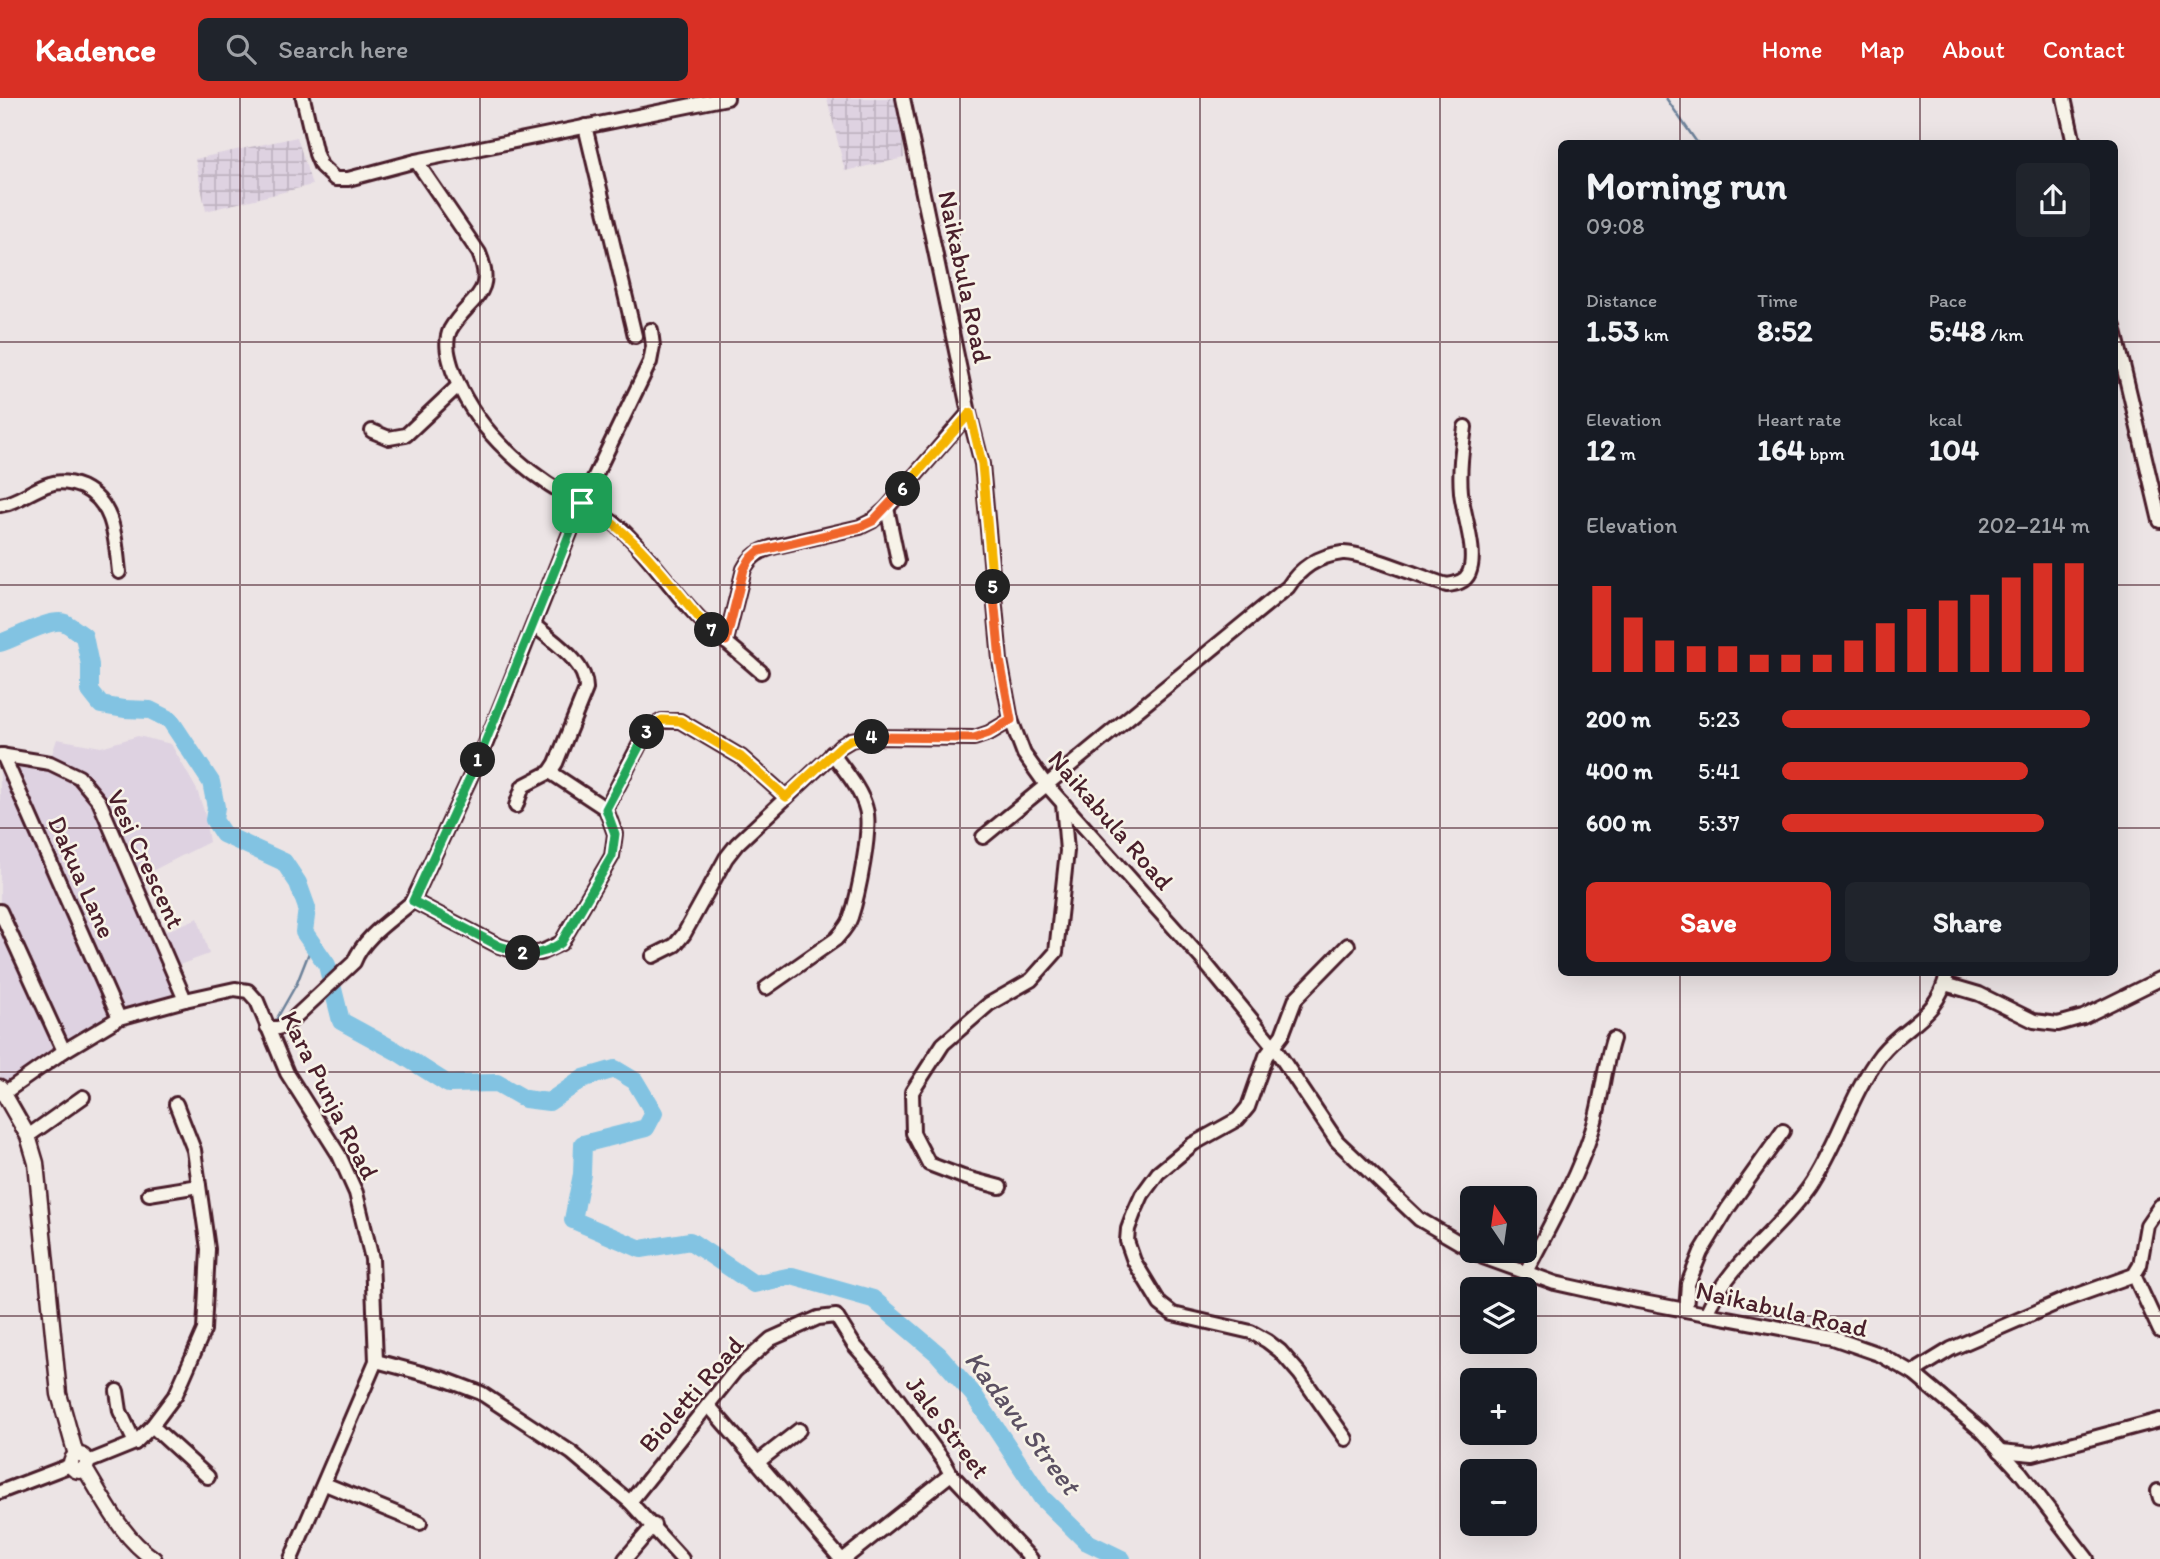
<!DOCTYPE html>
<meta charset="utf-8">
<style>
:root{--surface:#171b24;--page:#20242c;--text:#f1f3f6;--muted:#9ea1a6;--accent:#d93025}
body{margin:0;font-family:Itim,sans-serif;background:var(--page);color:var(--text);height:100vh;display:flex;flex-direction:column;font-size:26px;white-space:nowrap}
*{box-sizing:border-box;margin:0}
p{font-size:23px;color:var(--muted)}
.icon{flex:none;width:38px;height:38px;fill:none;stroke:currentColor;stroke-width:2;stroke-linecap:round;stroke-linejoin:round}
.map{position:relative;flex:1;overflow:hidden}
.side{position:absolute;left:1558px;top:42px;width:560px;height:836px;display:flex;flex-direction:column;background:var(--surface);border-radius:10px;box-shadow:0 7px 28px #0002}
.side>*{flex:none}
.needle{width:46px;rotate:347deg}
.buttons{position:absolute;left:1460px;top:1088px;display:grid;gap:14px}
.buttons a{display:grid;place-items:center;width:77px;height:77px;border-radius:10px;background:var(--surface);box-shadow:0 7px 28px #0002;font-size:35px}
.pin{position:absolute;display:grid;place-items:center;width:60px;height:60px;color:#fff;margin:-30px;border-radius:14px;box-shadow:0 4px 10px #0006}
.km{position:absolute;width:35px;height:35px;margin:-18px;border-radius:50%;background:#222;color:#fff;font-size:19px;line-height:35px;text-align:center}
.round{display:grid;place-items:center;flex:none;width:74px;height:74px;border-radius:10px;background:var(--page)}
.headline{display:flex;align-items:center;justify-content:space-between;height:119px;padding:0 28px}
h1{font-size:38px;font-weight:700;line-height:52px}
.figures{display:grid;grid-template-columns:repeat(3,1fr);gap:10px;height:119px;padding:7px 28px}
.figures div{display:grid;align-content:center}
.figures b{font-size:30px;font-weight:700}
.figures small{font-size:19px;font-weight:400}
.figures p{font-size:19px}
.chart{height:196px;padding:14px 28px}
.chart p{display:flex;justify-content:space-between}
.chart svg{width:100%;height:126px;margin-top:7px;stroke:var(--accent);stroke-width:6}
.button{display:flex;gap:14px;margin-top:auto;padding:14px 28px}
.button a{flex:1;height:80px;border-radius:10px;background:var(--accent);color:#fff;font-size:28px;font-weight:700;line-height:80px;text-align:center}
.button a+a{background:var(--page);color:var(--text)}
ul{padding:0 28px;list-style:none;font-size:23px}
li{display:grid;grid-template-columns:112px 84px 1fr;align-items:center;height:52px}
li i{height:18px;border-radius:9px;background:var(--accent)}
header{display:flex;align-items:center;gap:42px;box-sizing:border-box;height:98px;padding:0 35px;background:var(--accent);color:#fff}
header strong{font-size:33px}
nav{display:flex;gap:38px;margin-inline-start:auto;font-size:24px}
.search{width:490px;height:63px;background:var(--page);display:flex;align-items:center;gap:18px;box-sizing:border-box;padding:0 24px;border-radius:10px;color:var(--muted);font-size:26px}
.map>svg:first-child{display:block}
.built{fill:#ded2e1}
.industrial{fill:url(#industrial-grid)}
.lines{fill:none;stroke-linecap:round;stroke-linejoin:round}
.stream{stroke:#6c8199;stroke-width:2.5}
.river{stroke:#82c3e2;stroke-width:18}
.minor-casing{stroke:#4a1f2b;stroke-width:18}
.major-casing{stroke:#4a1f2b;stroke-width:19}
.minor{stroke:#f7f3e8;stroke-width:12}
.major{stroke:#f7f3e8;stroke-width:14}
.split-1-casing{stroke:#fff;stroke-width:14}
.split-2-casing{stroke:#fff;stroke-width:14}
.split-3-casing{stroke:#fff;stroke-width:14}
.split-4-casing{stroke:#fff;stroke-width:14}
.split-5-casing{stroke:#fff;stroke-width:14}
.split-6-casing{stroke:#fff;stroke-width:14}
.split-7-casing{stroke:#fff;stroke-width:14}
.split-8-casing{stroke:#fff;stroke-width:14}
.split-1{stroke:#22a559;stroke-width:9}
.split-2{stroke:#22a559;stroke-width:9}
.split-3{stroke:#22a559;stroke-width:9}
.split-4{stroke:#f5b400;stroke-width:9}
.split-5{stroke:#f0652b;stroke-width:9}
.split-6{stroke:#f5b400;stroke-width:9}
.split-7{stroke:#f0652b;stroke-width:9}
.split-8{stroke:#f5b400;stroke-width:9}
.grid{fill:none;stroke:#4a1f2b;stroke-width:2;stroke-opacity:0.55}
.labels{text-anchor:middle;stroke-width:5;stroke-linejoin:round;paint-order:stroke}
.street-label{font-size:26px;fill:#4a1f2b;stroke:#f7f3e8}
.water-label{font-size:28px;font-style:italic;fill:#5b5062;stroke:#f7f3e8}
</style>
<header>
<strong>Kadence</strong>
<div class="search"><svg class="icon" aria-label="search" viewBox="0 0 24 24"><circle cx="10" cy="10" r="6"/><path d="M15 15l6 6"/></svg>Search here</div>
<nav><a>Home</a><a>Map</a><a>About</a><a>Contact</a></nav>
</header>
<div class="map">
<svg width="2160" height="1461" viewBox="0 0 2160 1461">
<defs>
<pattern id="industrial-grid" width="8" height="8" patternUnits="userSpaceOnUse" patternTransform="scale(1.75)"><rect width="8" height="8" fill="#ded2e1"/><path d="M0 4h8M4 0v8" fill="none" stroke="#c0b4c1"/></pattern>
</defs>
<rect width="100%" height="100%" fill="#ece4e5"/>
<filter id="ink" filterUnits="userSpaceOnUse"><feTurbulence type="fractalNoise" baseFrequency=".0143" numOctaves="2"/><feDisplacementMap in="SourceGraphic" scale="14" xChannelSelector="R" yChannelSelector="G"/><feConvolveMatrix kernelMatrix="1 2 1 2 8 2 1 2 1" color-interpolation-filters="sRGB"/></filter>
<g filter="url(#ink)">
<path class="built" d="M138 638 171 646 197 692 204 713 209 744 134 782 157 837 198 820 209 856 171 870 185 902 119 920 4 995 0 989V657L49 665 57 641 101 649Z"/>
<g class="industrial">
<path d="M827 0H900L904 60 845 73Z"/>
<path d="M297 39 312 87 206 113 195 61Z"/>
</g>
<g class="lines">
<g class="stream">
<path d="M1666 0 1698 46"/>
<path d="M276 922 297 885 312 847"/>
</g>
<path class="river" d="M0 545C16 540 52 519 65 525 71 528 78 534 84 538L90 567V593L101 607 124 611 150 612 170 622 211 684 216 709 214 722 223 736 284 764 298 785 307 810 304 834 327 867 341 923 396 953 448 986 497 985 525 1001 549 1004 584 980 615 971 635 983 654 1015 646 1030 583 1046 582 1076 573 1122 641 1151 690 1143 754 1186 792 1178 873 1201 938 1256 973 1296 1042 1400 1087 1444 1122 1461"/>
<defs>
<g id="minor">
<path d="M303 0 316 56 321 68 335 81H348L416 63 727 0"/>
<path d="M903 0 969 315 982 366 1000 562 1011 622 1024 656 1044 684 1201 860 1274 949 1337 1043 1419 1121 1472 1152"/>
<path d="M2064 0 2074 46"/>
<path d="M585 28 635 238"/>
<path d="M416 63 479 155C497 198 468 200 450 232 444 245 449 261 453 273 472 326 518 369 566 397 584 408 603 415 620 430 650 457 672 493 701 522 720 540 741 556 761 574"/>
<path d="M2114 229 2160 423"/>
<path d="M372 333 389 340 406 337 459 287"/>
<path d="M0 407C17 405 33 391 50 386 61 382 72 385 82 389 116 406 115 441 119 474"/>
<path d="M887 410 898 463"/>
<path d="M726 543 744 471C751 458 759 453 773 449L860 429 872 423 887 410 969 315"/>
<path d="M0 657 50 665 79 679 99 703 185 902"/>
<path d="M3 657 119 920"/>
<path d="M550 674 606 711 615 736 612 758 561 845 540 855 519 854 499 848 413 803 486 645 582 405 650 264 653 248 651 232"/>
<path d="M516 708 523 688 550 674 556 665 586 591C587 564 553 544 534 527"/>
<path d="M606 711 647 632 662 623H680L741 659 786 699"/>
<path d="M983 739 1288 489C1300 470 1319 458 1342 455 1361 453 1425 481 1447 487 1456 486 1465 484 1469 475 1478 454 1463 417 1461 394 1459 372 1462 351 1465 329"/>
<path d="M0 813 64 953"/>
<path d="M653 858 675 847 684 836 726 760 737 746 841 648 851 642 865 639 974 640 989 635 1011 622"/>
<path d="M1945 886 1979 896 2034 923 2058 926 2083 919 2160 881"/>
<path d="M766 890 836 841C842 834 848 828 851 819 858 798 872 731 866 711 861 691 844 672 832 655"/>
<path d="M267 929C278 932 283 929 292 922L354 864C364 838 393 821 413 803"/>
<path d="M4 995 64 953 119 920 185 902 235 891 248 893 257 903 287 975 339 1057 356 1095 372 1161 376 1263 291 1461"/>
<path d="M28 1038 83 999"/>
<path d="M1000 1089 963 1079 929 1066 913 1035 912 994 943 946 989 906 1031 882 1056 854 1067 753 1063 705"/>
<path d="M149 1096 199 1088"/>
<path d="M1474 1153 1483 1159 1555 1185 1627 1201 1833 1240 1879 1256 1914 1276 1982 1333 2020 1374 2087 1461"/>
<path d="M1526 1174C1549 1129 1575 1084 1591 1036 1602 1005 1603 972 1613 941"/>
<path d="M2134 1177 2160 1233"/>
<path d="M1686 1212 1688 1186 1701 1154 1728 1110 1783 1033"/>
<path d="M1706 1216C1729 1164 1778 1134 1810 1088 1838 1046 1851 995 1881 956 1906 925 1938 920 1947 875"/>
<path d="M376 1263 444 1281 481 1295 572 1355 630 1404 682 1461"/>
<path d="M1914 1276 1920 1270 1951 1251 2064 1202 2134 1177 2140 1167 2147 1127 2160 1108"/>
<path d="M117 1293 120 1313 135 1345"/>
<path d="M708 1307 841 1461"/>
<path d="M152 1328 208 1379"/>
<path d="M1346 1341 1300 1276 1280 1253 1267 1243 1251 1234 1173 1216 1160 1206 1134 1163 1127 1143 1128 1131 1134 1115 1142 1097 1158 1075 1193 1046 1238 1021 1248 1009 1266 958 1282 937 1296 900 1348 847"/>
<path d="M2000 1353 2033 1356 2160 1322"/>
<path d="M88 1364 135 1345 152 1328 176 1296 204 1232 208 1151 194 1052 176 1006"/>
<path d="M758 1364 799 1332"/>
<path d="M325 1386 420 1425"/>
<path d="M2158 1393 2160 1400"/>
<path d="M0 1394 71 1367"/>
<path d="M630 1404 735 1273 771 1241 818 1220 836 1218 854 1247 878 1274 943 1362 951 1376 1031 1461"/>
<path d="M625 1461 654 1427"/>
<path d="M844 1461 951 1376"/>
</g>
<g id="major">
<path d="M0 989 28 1038 36 1065 59 1296 76 1357"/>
<circle cx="79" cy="1365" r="8"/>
<path d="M85 1371C105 1403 122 1440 154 1461"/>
</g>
</defs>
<use href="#minor" class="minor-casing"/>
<use href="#major" class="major-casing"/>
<use href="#minor" class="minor"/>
<use href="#major" class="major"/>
</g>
</g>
<g class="lines" filter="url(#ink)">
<defs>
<path id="split-1" d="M478 662 582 405"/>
<path id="split-2" d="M478 662 413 803 499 848 523 855"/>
<path id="split-3" d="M523 855C537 858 549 853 561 845L612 758 615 736 606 711 647 634"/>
<path id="split-4" d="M647 634 652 628 662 622 680 623 741 659 786 699 841 648 851 642 872 639"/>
<path id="split-5" d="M872 639 974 640 989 635 1011 622 1000 562 993 489"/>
<path id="split-6" d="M903 391 970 315 982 366 993 489"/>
<path id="split-7" d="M712 532 726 543 744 471 750 461 759 453 860 429 873 423 903 391"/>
<path id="split-8" d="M582 405C631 431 665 479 700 521L712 532"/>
</defs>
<use href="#split-1" class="split-1-casing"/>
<use href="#split-2" class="split-2-casing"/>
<use href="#split-3" class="split-3-casing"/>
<use href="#split-4" class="split-4-casing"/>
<use href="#split-5" class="split-5-casing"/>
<use href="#split-6" class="split-6-casing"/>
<use href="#split-7" class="split-7-casing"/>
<use href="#split-8" class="split-8-casing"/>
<use href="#split-1" class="split-1"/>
<use href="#split-2" class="split-2"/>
<use href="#split-3" class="split-3"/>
<use href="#split-4" class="split-4"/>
<use href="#split-5" class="split-5"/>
<use href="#split-6" class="split-6"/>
<use href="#split-7" class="split-7"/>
<use href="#split-8" class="split-8"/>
</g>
<path class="grid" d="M240 0V1461M480 0V1461M720 0V1461M960 0V1461M1200 0V1461M1440 0V1461M1680 0V46M1920 0V46M0 244H1561M2114 244H2160M0 487H1561M2114 487H2160M0 730H1561M2114 730H2160M1680 875V1461M1920 875V1461M0 974H2160M0 1218H1472M1524 1218H2160"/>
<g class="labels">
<g class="street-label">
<text transform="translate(965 179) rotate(78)" y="9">Naikabula Road</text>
<text transform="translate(1111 722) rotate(49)" y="9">Naikabula Road</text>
<text transform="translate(146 761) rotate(65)" y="9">Vesi Crescent</text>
<text transform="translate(82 779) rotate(66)" y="9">Dakua Lane</text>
<text transform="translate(330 997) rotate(63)" y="9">Kara Punja Road</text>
<text transform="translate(1782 1211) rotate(13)" y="9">Naikabula Road</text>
<text transform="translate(691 1296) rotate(-49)" y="9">Bioletti Road</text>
<text transform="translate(948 1329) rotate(53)" y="9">Jale Street</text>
</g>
<g class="water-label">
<text transform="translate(1023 1324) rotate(53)" y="10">Kadavu Street</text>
</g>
</g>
</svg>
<div class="buttons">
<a><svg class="needle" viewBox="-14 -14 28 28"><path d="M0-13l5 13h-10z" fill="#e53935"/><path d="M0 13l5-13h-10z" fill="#9ea1a6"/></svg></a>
<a><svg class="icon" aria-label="layers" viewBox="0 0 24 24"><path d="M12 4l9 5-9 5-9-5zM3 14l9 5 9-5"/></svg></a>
<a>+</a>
<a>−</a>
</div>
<div class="pin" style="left:582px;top:405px;background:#1e9e55"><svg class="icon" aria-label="arrive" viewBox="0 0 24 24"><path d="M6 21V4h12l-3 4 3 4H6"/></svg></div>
<b class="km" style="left:478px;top:662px">1</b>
<b class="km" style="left:523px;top:855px">2</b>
<b class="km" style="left:647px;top:634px">3</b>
<b class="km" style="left:872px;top:639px">4</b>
<b class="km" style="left:993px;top:489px">5</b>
<b class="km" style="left:903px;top:391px">6</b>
<b class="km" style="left:712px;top:532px">7</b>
<section class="side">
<div class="headline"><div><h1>Morning run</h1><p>09:08</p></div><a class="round"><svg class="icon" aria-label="share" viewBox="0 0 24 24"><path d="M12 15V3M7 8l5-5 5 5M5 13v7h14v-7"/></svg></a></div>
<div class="figures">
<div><p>Distance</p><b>1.53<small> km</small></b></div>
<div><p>Time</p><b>8:52</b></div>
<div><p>Pace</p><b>5:48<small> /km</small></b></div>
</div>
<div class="figures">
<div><p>Elevation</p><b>12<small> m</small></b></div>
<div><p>Heart rate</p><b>164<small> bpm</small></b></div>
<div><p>kcal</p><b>104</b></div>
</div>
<div class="chart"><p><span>Elevation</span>202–214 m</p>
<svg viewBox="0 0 160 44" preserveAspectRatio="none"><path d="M5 44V14M15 44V25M25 44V33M35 44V35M45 44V35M55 44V38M65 44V38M75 44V38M85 44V33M95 44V27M105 44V22M115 44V19M125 44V17M135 44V11M145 44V6M155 44V6"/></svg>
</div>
<ul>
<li><b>200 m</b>5:23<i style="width:100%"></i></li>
<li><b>400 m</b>5:41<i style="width:80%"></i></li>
<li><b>600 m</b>5:37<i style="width:85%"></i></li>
</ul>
<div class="button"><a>Save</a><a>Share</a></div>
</section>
</div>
